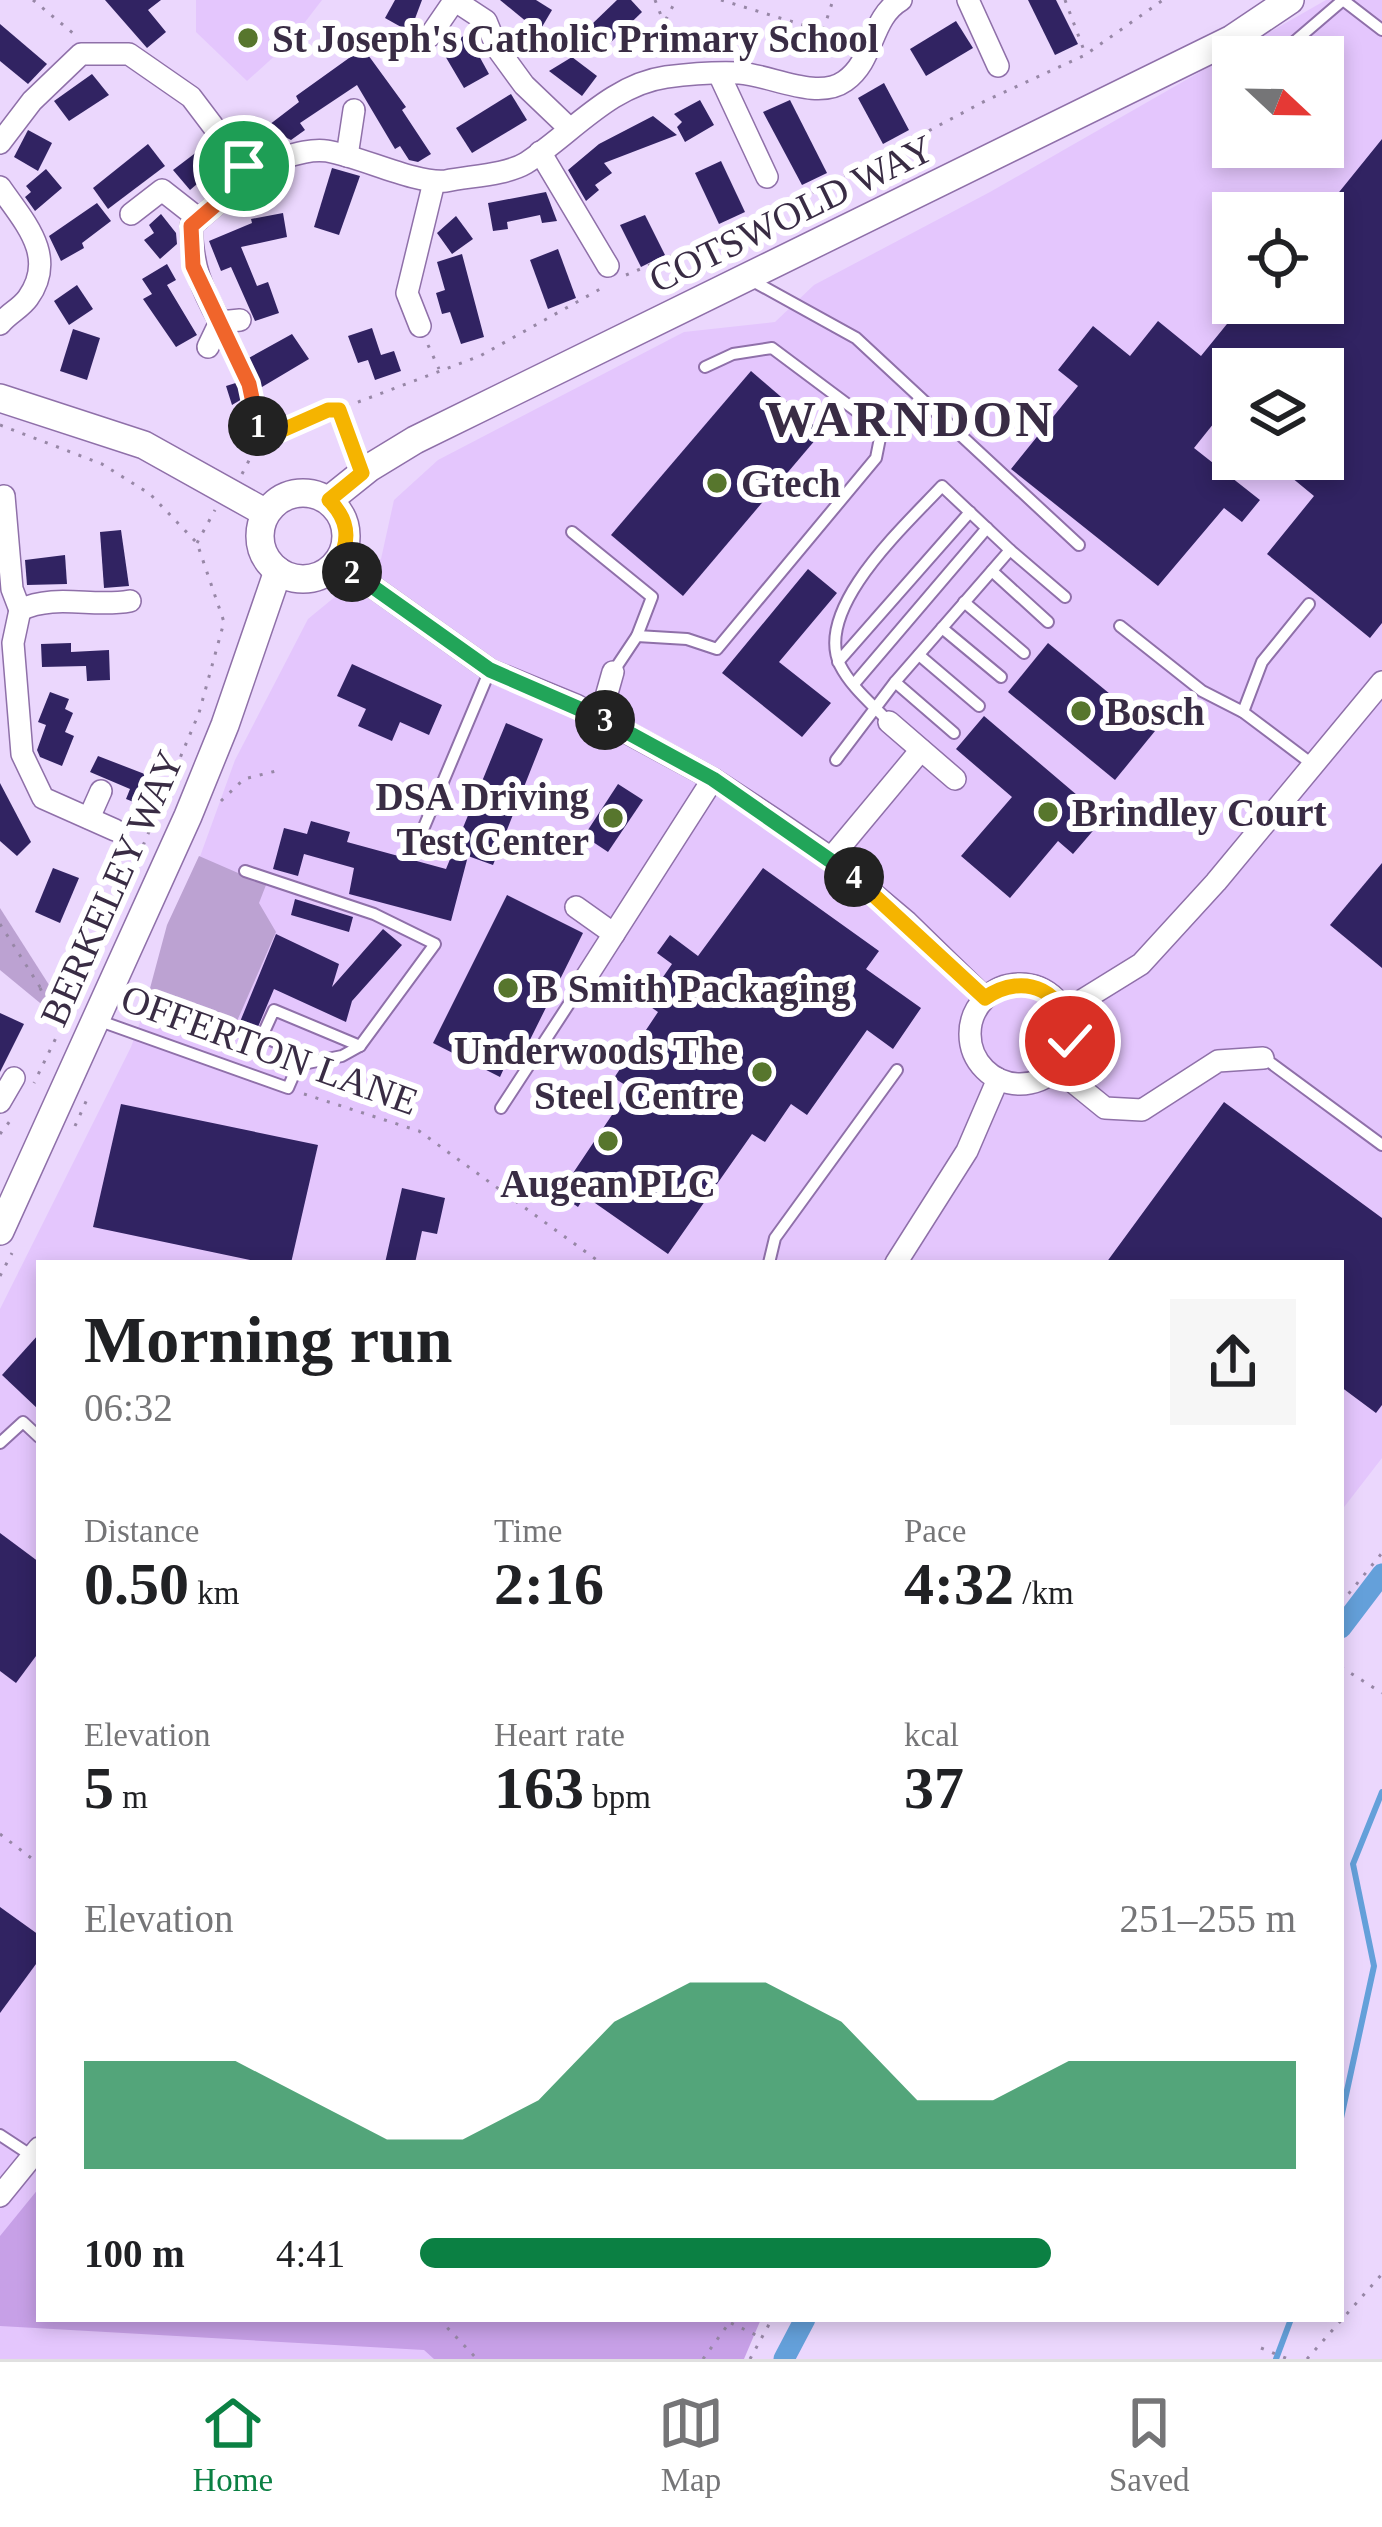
<!DOCTYPE html>
<meta charset="utf-8">
<style>
:root{--surface:#fff;--page:#f6f6f6;--text:#202124;--muted:#757577;--line:#e0e0e0;--accent:#0b8043}
body{margin:0;font-family:"Times New Roman",serif;background:var(--page);color:var(--text);height:100vh;display:flex;flex-direction:column;font-size:45px;white-space:nowrap}
*{box-sizing:border-box;margin:0}
p{font-size:39px;color:var(--muted)}
.icon{flex:none;width:66px;height:66px;fill:none;stroke:currentColor;stroke-width:2;stroke-linecap:round;stroke-linejoin:round}
.map{position:relative;flex:1;overflow:hidden}
.panel{position:absolute;left:36px;top:1260px;width:1308px;height:1062px;display:flex;flex-direction:column;background:var(--surface);border-radius:0px;box-shadow:0 6px 18px #0003}
.panel>*{flex:none}
.needle{width:78px;rotate:112deg}
.fabs{position:absolute;left:1212px;top:36px;display:grid;gap:24px}
.fabs a{display:grid;place-items:center;width:132px;height:132px;border-radius:0px;background:var(--surface);box-shadow:0 6px 18px #0003;font-size:60px}
.pin{position:absolute;display:grid;place-items:center;width:102px;height:102px;color:#fff;margin:-51px;border:6px solid #fff;border-radius:50%;box-shadow:0 3px 12px #0007}
.km{position:absolute;width:60px;height:60px;margin:-30px;border-radius:50%;background:#222;color:#fff;font-size:33px;line-height:60px;text-align:center}
.round{display:grid;place-items:center;flex:none;width:126px;height:126px;border-radius:0px;background:var(--page)}
.summary{display:flex;align-items:center;justify-content:space-between;height:204px;padding:0 48px}
h1{font-size:66px;font-weight:600;line-height:90px}
.stats{display:grid;grid-template-columns:repeat(3,1fr);gap:18px;height:204px;padding:12px 48px}
.stats div{display:grid;align-content:center}
.stats b{font-size:60px;font-weight:600}
.stats small{font-size:33px;font-weight:400}
.stats p{font-size:33px}
.chart{height:336px;padding:24px 48px}
.chart p{display:flex;justify-content:space-between}
.chart svg{width:100%;height:216px;margin-top:12px;fill:var(--accent);opacity:.7}
ul{padding:0 48px;list-style:none;font-size:39px}
li{display:grid;grid-template-columns:192px 144px 1fr;align-items:center;height:90px}
li i{height:30px;border-radius:15px;background:var(--accent)}
.dock{display:flex;justify-content:space-around;align-items:center;height:168px;border-top:3px solid var(--line);background:var(--surface);font-size:33px;color:var(--muted)}
.dock a{display:grid;justify-items:center;gap:6px}
.dock .on{color:var(--accent)}
.map>svg:first-child{display:block}
.built{fill:#e4c6fd;fill-rule:evenodd}
.green{fill:#bca2d2}
.forest{fill:#c7a0e7}
.lines{fill:none;stroke-linecap:round;stroke-linejoin:round}
.stream{stroke:#64a0da;stroke-width:6}
.canal{stroke:#64a0da;stroke-width:21}
.building{fill:#312362}
.lane-casing{stroke:#8f70a9;stroke-width:14}
.street-casing{stroke:#8f70a9;stroke-width:24}
.secondary-casing{stroke:#8f70a9;stroke-width:30}
.path{stroke:#9787a6;stroke-width:3;stroke-dasharray:3 9;stroke-linecap:butt}
.lane{stroke:#fff;stroke-width:10}
.street{stroke:#fff;stroke-width:21}
.secondary{stroke:#fff;stroke-width:27}
.split-1-casing{stroke:#fff;stroke-width:24}
.split-2-casing{stroke:#fff;stroke-width:24}
.split-3-casing{stroke:#fff;stroke-width:24}
.split-4-casing{stroke:#fff;stroke-width:24}
.split-5-casing{stroke:#fff;stroke-width:24}
.split-1{stroke:#f0652b;stroke-width:15}
.split-2{stroke:#f5b400;stroke-width:15}
.split-3{stroke:#22a559;stroke-width:15}
.split-4{stroke:#22a559;stroke-width:15}
.split-5{stroke:#f5b400;stroke-width:15}
.poi-dot{fill:#57762d;stroke:#fff;stroke-width:4.5}
.labels{text-anchor:middle;stroke-width:12;stroke-linejoin:round;paint-order:stroke}
.poi-label{font-size:39px;font-weight:bold;fill:#392c44;stroke:#fff;text-anchor:start}
.street-label{font-size:39px;fill:#392c44;stroke:#fff}
.district-label{font-size:51px;font-weight:bold;letter-spacing:3px;fill:#392c44;stroke:#fff}
</style>
<div class="map">
<svg width="1382" height="2359" viewBox="0 0 1382 2359">
<rect width="100%" height="100%" fill="#ebd7fd"/>
<g class="built">
<path d="M196 0H322L289 43 247 81 196 32Z"/>
<path d="M1326 0H1382V1458L1341 1511V1263H39V2319L703 2359H0V1309L131 1047 235 760 308 619 381 559 394 500 438 460 684 332 775 322 814 285 990 192ZM1233 57H1323V147H1233ZM1233 213H1323V303H1233ZM1233 369H1323V459H1233Z"/>
</g>
<g class="green">
<path d="M199 856 266 885 259 903 276 932 234 1028 149 992 167 925Z"/>
<path d="M0 908 58 999 51 1012 0 970Z"/>
</g>
<path class="forest" d="M39 2188V2319H761L744 2359H434L424 2350 0 2326V2236Z"/>
<g class="lines">
<g class="stream">
<path d="M1341 2118 1374 1966 1353 1864 1382 1792"/>
<path d="M1276 2359 1291 2319"/>
</g>
<g class="canal">
<path d="M1341 1628 1382 1574"/>
<path d="M784 2359 805 2319"/>
</g>
</g>
<g class="building">
<path d="M105 0H161L148 10 166 32 147 48Z"/>
<path d="M395 0H422L410 32 385 18Z"/>
<path d="M500 0H536L552 10 539 32Z"/>
<path d="M617 0H631L642 12 608 45 590 26Z"/>
<path d="M1028 0H1056L1078 44 1055 55Z"/>
<path d="M956 21 973 48 926 76 910 49Z"/>
<path d="M0 24 47 64 28 84 0 61Z"/>
<path d="M467 34 489 74 464 88 441 49Z"/>
<path d="M363 48 406 107 402 110 431 154 418 162 409 160 400 146 395 149 357 85 300 123 305 130 291 140 281 135 251 151 241 129 259 118 265 128 299 102 296 96Z"/>
<path d="M572 57 597 76 582 96 549 71Z"/>
<path d="M92 74 109 95 69 121 54 101Z"/>
<path d="M884 83 909 130 883 144 858 98Z"/>
<path d="M511 94 527 120 472 153 456 128Z"/>
<path d="M700 100 714 125 685 142 677 127 682 122 674 114Z"/>
<path d="M790 100 827 173 802 185 763 112Z"/>
<path d="M653 116 677 135 604 163 612 173 595 185 599 190 586 201 568 170 599 144Z"/>
<path d="M28 130 52 143 38 171 14 157Z"/>
<path d="M1382 139V623L1370 638 1267 554 1314 496 1269 459H1323V369H1233V430L1218 418 1194 448 1260 500 1242 522 1224 508 1158 586 1011 469 1078 386 1058 370 1093 326 1130 356 1158 321 1201 356 1244 303H1323V212Z"/>
<path d="M148 144 165 166 108 209 93 188Z"/>
<path d="M202 148 217 167 190 190 173 170Z"/>
<path d="M721 161 745 212 719 224 695 173Z"/>
<path d="M332 168 360 176 339 235 314 227Z"/>
<path d="M46 169 62 188 35 211 25 197 31 192 26 186Z"/>
<path d="M546 192 557 221 542 223 540 215 507 222 508 229 493 231 488 203Z"/>
<path d="M97 203 111 221 82 243 84 248 61 261 49 236Z"/>
<path d="M283 213 287 237 241 247 257 286 268 282 279 313 255 321 231 267 221 271 209 241 252 223 251 219Z"/>
<path d="M161 214 176 233 177 244 160 259 144 240 154 233 149 225Z"/>
<path d="M645 215 665 255 641 267 620 225Z"/>
<path d="M456 216 473 239 452 254 437 233Z"/>
<path d="M558 249 576 298 548 309 530 260Z"/>
<path d="M462 254 484 337 461 344 450 312 442 314 436 293 445 290 437 262Z"/>
<path d="M167 264 176 280 167 285 197 335 176 347 143 299 152 294 142 279Z"/>
<path d="M77 285 93 309 69 325 54 301Z"/>
<path d="M372 328 381 355 394 351 401 371 375 380 368 360 358 363 348 336Z"/>
<path d="M73 329 100 338 87 380 60 371Z"/>
<path d="M292 334 309 359 232 405 226 386 255 377 245 360Z"/>
<path d="M751 371 822 432 683 596 611 535Z"/>
<path d="M121 530 129 586 104 588 100 532Z"/>
<path d="M65 555 67 584 27 585 25 560Z"/>
<path d="M808 569 837 593 779 662 831 703 802 737 722 673Z"/>
<path d="M71 643V652L109 650 110 680 87 681 86 666 42 667 41 644Z"/>
<path d="M1048 643 1155 731 1115 780 1008 692Z"/>
<path d="M352 664 442 705 429 735 400 722 392 741 358 726 366 709 337 696Z"/>
<path d="M50 692 69 699 65 709 73 713 65 732 74 736 62 766 40 757 37 750 46 725 38 722Z"/>
<path d="M984 716 1104 818 1073 854 1058 841 1010 898 961 856 1012 797 956 749Z"/>
<path d="M506 723 543 739 493 865 468 856 451 921 349 894 354 868 304 854 298 876 273 869 284 828 307 834 311 821 350 832 347 842 446 869Z"/>
<path d="M98 756 155 778 144 806 126 799 130 789 90 772Z"/>
<path d="M0 783 31 842 17 856 0 841Z"/>
<path d="M618 784 643 800 608 852 584 836Z"/>
<path d="M1382 863V968L1330 925Z"/>
<path d="M53 868 79 878 60 923 35 912Z"/>
<path d="M763 868 879 951 866 969 921 1008 893 1049 867 1030 807 1115 791 1104 765 1142 752 1134 668 1254 585 1196 578 1207 559 1194 630 1088 614 1078 658 1012 645 1003 672 964 657 953 670 935 698 956Z"/>
<path d="M507 895 583 933 516 1068 505 1066 500 1077 433 1043Z"/>
<path d="M295 899 353 917 349 932 291 915Z"/>
<path d="M383 929 402 945 352 1001 346 1022 274 989 252 1041 235 1034 276 934 339 964 332 987Z"/>
<path d="M0 1013 24 1024 0 1072Z"/>
<path d="M1224 1102 1382 1218V1405L1376 1413 1341 1387V1263H1106Z"/>
<path d="M121 1104 318 1145 291 1263H264L93 1227Z"/>
<path d="M402 1188 445 1198 437 1234 422 1231 415 1263H385Z"/>
<path d="M39 1334V1410L2 1375Z"/>
<path d="M0 1533 39 1562V1652L16 1683 0 1671Z"/>
<path d="M0 1907 39 1935V1960L0 2013Z"/>
</g>
<g class="lines">
<defs>
<g id="lane">
<path d="M1343 0 1382 30"/>
<path d="M1294 42 1343 0"/>
<path d="M751 280 856 338 1079 545"/>
<path d="M572 532 652 597 637 636 613 672"/>
<path d="M1010 550 1065 597"/>
<path d="M992 571 1048 622"/>
<path d="M964 602 1024 653"/>
<path d="M1120 626 1202 691 1243 712 1312 764"/>
<path d="M942 628 1001 677"/>
<path d="M637 636 687 639 717 649 876 458 880 438 863 416 772 348 733 354 705 367"/>
<path d="M919 655 979 706"/>
<path d="M838 662 970 512"/>
<path d="M895 682 954 733"/>
<path d="M854 684 987 528"/>
<path d="M1243 712 1262 662 1309 604"/>
<path d="M836 760 895 682 1010 550 942 486C907 524 813 608 840 665 851 687 872 704 889 722"/>
<path d="M424 827 490 670"/>
<path d="M100 1021 288 1088 298 1065 342 1056 360 1046 435 944 374 914 245 871"/>
<path d="M1264 1058 1382 1145"/>
<path d="M298 1065 292 1049 266 1038 264 1032 274 1010 360 1046"/>
<path d="M501 1108 578 990"/>
<path d="M769 1263 775 1238 897 1070"/>
<path d="M0 1443 23 1422 39 1437"/>
<path d="M0 2135 32 2156"/>
</g>
<g id="street">
<path d="M454 0 486 21 497 48 524 85 569 128"/>
<path d="M968 0 998 66"/>
<path d="M430 36 454 1"/>
<path d="M719 74 767 177"/>
<path d="M0 143 32 101 81 54H129L191 97 244 167C271 165 302 147 327 151 362 157 415 184 446 181 470 176 506 175 526 163 571 134 610 85 666 77 689 74 716 72 739 73 771 75 817 101 845 81 875 60 870 18 901 0"/>
<path d="M540 152 608 266"/>
<path d="M347 156 354 110"/>
<path d="M0 187C24 222 58 256 28 298 21 308 8 314 0 324"/>
<path d="M131 214 162 190 199 219"/>
<path d="M240 320 220 322C200 286 193 267 191 226L228 194 244 167"/>
<path d="M420 326 407 293 434 182"/>
<path d="M208 347 220 322"/>
<path d="M4 496 12 589 20 610"/>
<path d="M338 562 490 670 576 705 713 779 774 819 831 858 907 922 985 998"/>
<path d="M20 610 13 643 22 754 43 798 115 830"/>
<path d="M20 610C55 593 93 608 130 601"/>
<path d="M600 718 613 672"/>
<path d="M889 722 955 779"/>
<path d="M89 818 101 791"/>
<path d="M831 858 921 750"/>
<path d="M576 907 614 934"/>
<circle cx="1020" cy="1034" r="50"/>
<path d="M578 990 713 779"/>
<path d="M1065 1011 1141 964 1216 882 1382 682"/>
<path d="M1057 1069 1105 1108 1142 1110 1218 1061 1263 1058"/>
<path d="M0 1102 14 1078"/>
<path d="M896 1263 967 1151 998 1079"/>
<path d="M0 2196 39 2148"/>
</g>
<g id="secondary">
<path d="M0 398 144 445 266 513"/>
<circle cx="303" cy="536" r="43"/>
<path d="M329 500 369 468 415 440 1232 39 1290 0"/>
<path d="M0 1231 188 816 225 725 278 571"/>
</g>
</defs>
<use href="#lane" class="lane-casing"/>
<use href="#street" class="street-casing"/>
<use href="#secondary" class="secondary-casing"/>
<g class="path">
<path d="M33 0 74 34"/>
<path d="M655 0 664 23 688 55"/>
<path d="M721 0 823 31 833 0"/>
<path d="M1065 0 1085 53"/>
<path d="M662 55 664 23 676 0"/>
<path d="M626 275 768 216 985 101 1085 55 1163 0"/>
<path d="M231 345 249 384 260 439"/>
<path d="M428 345 439 369"/>
<path d="M340 412 353 448"/>
<path d="M0 425 102 464 150 494 197 543 224 622 199 713 102 943 34 1083"/>
<path d="M242 474 260 439 480 356 602 288"/>
<path d="M197 543 215 510"/>
<path d="M221 801 244 779 276 771"/>
<path d="M0 924 40 987 68 1010"/>
<path d="M40 988 60 1028"/>
<path d="M304 1094 419 1131 601 1263"/>
<path d="M75 1126 88 1097"/>
<path d="M0 1134 10 1121"/>
<path d="M0 1276 12 1253"/>
<path d="M1341 1603 1382 1553"/>
<path d="M1341 1667 1382 1693"/>
<path d="M0 1834 39 1864"/>
<path d="M439 2319 477 2359"/>
<path d="M731 2323 760 2337"/>
<path d="M1261 2348 1288 2359"/>
<path d="M703 2359 732 2319"/>
<path d="M750 2359 772 2319"/>
<path d="M1307 2359 1382 2274"/>
</g>
<use href="#lane" class="lane"/>
<use href="#street" class="street"/>
<use href="#secondary" class="secondary"/>
</g>
<g class="lines">
<defs>
<path id="split-1" d="M244 166 228 194 191 226 193 266 249 384 258 426"/>
<path id="split-2" d="M258 426 260 440 328 410H339L362 473 329 500C348 519 351 539 338 562L352 572"/>
<path id="split-3" d="M352 572 490 670 605 720"/>
<path id="split-4" d="M605 720 713 779 854 877"/>
<path id="split-5" d="M854 877 985 998C1025 970 1069 992 1070 1041"/>
</defs>
<use href="#split-1" class="split-1-casing"/>
<use href="#split-2" class="split-2-casing"/>
<use href="#split-3" class="split-3-casing"/>
<use href="#split-4" class="split-4-casing"/>
<use href="#split-5" class="split-5-casing"/>
<use href="#split-1" class="split-1"/>
<use href="#split-2" class="split-2"/>
<use href="#split-3" class="split-3"/>
<use href="#split-4" class="split-4"/>
<use href="#split-5" class="split-5"/>
</g>
<g class="poi-dot">
<circle cx="248" cy="38" r="12"/>
<circle cx="717" cy="483" r="12"/>
<circle cx="1081" cy="711" r="12"/>
<circle cx="1048" cy="812" r="12"/>
<circle cx="613" cy="818" r="12"/>
<circle cx="508" cy="988" r="12"/>
<circle cx="762" cy="1072" r="12"/>
<circle cx="608" cy="1141" r="12"/>
</g>
<g class="labels">
<g class="poi-label">
<text x="272" y="52">St Joseph's Catholic Primary School</text>
<text x="741" y="497">Gtech</text>
<text x="1105" y="725">Bosch</text>
<text x="589" y="810" text-anchor="end">DSA Driving<tspan x="589" dy="45">Test Center</tspan></text>
<text x="1072" y="826">Brindley Court</text>
<text x="532" y="1002">B Smith Packaging</text>
<text x="738" y="1064" text-anchor="end">Underwoods The<tspan x="738" dy="45">Steel Centre</tspan></text>
<text x="608" y="1197" text-anchor="middle">Augean PLC</text>
</g>
<g class="street-label">
<text transform="translate(791 213) rotate(-26)" y="14">COTSWOLD WAY</text>
<text transform="translate(111 888) rotate(-66)" y="14">BERKELEY WAY</text>
<text transform="translate(270 1049) rotate(20)" y="14">OFFERTON LANE</text>
</g>
<g class="district-label">
<text x="910" y="436">WARNDON</text>
</g>
</g>
</svg>
<div class="fabs">
<a><svg class="needle" viewBox="-14 -14 28 28"><path d="M0-13l5 13h-10z" fill="#e53935"/><path d="M0 13l5-13h-10z" fill="#757577"/></svg></a>
<a><svg class="icon" aria-label="locate" viewBox="0 0 24 24"><circle cx="12" cy="12" r="6"/><path d="M12 2v4M12 18v4M2 12h4M18 12h4"/></svg></a>
<a><svg class="icon" aria-label="layers" viewBox="0 0 24 24"><path d="M12 4l9 5-9 5-9-5zM3 14l9 5 9-5"/></svg></a>
</div>
<div class="pin" style="left:244px;top:166px;background:#1e9e55"><svg class="icon" aria-label="arrive" viewBox="0 0 24 24"><path d="M6 21V4h12l-3 4 3 4H6"/></svg></div>
<div class="pin" style="left:1070px;top:1041px;background:#d93025"><svg class="icon" aria-label="check" viewBox="0 0 24 24"><path d="M5 12l5 5 9-10"/></svg></div>
<b class="km" style="left:258px;top:426px">1</b>
<b class="km" style="left:352px;top:572px">2</b>
<b class="km" style="left:605px;top:720px">3</b>
<b class="km" style="left:854px;top:877px">4</b>
<section class="panel">
<div class="summary"><div><h1>Morning run</h1><p>06:32</p></div><a class="round"><svg class="icon" aria-label="share" viewBox="0 0 24 24"><path d="M12 15V3M7 8l5-5 5 5M5 13v7h14v-7"/></svg></a></div>
<div class="stats">
<div><p>Distance</p><b>0.50<small> km</small></b></div>
<div><p>Time</p><b>2:16</b></div>
<div><p>Pace</p><b>4:32<small> /km</small></b></div>
</div>
<div class="stats">
<div><p>Elevation</p><b>5<small> m</small></b></div>
<div><p>Heart rate</p><b>163<small> bpm</small></b></div>
<div><p>kcal</p><b>37</b></div>
</div>
<div class="chart"><p><span>Elevation</span>251–255 m</p>
<svg viewBox="0 0 160 44" preserveAspectRatio="none"><path d="M0 44V22L10 22L20 22L30 30L40 38L50 38L60 30L70 14L80 6L90 6L100 14L110 30L120 30L130 22L140 22L150 22L160 22V44z"/></svg>
</div>
<ul>
<li><b>100 m</b>4:41<i style="width:72%"></i></li>
</ul>
</section>
</div>
<nav class="dock">
<a class="on"><svg class="icon" aria-label="home" viewBox="0 0 24 24"><path d="M3 11l9-7 9 7M6 9v11h12V9"/></svg>Home</a>
<a><svg class="icon" aria-label="map" viewBox="0 0 24 24"><path d="M3 6l6-2 6 2 6-2v14l-6 2-6-2-6 2zM9 4v14M15 6v14"/></svg>Map</a>
<a><svg class="icon" aria-label="saved" viewBox="0 0 24 24"><path d="M7 4h10v16l-5-4-5 4z"/></svg>Saved</a>
</nav>
